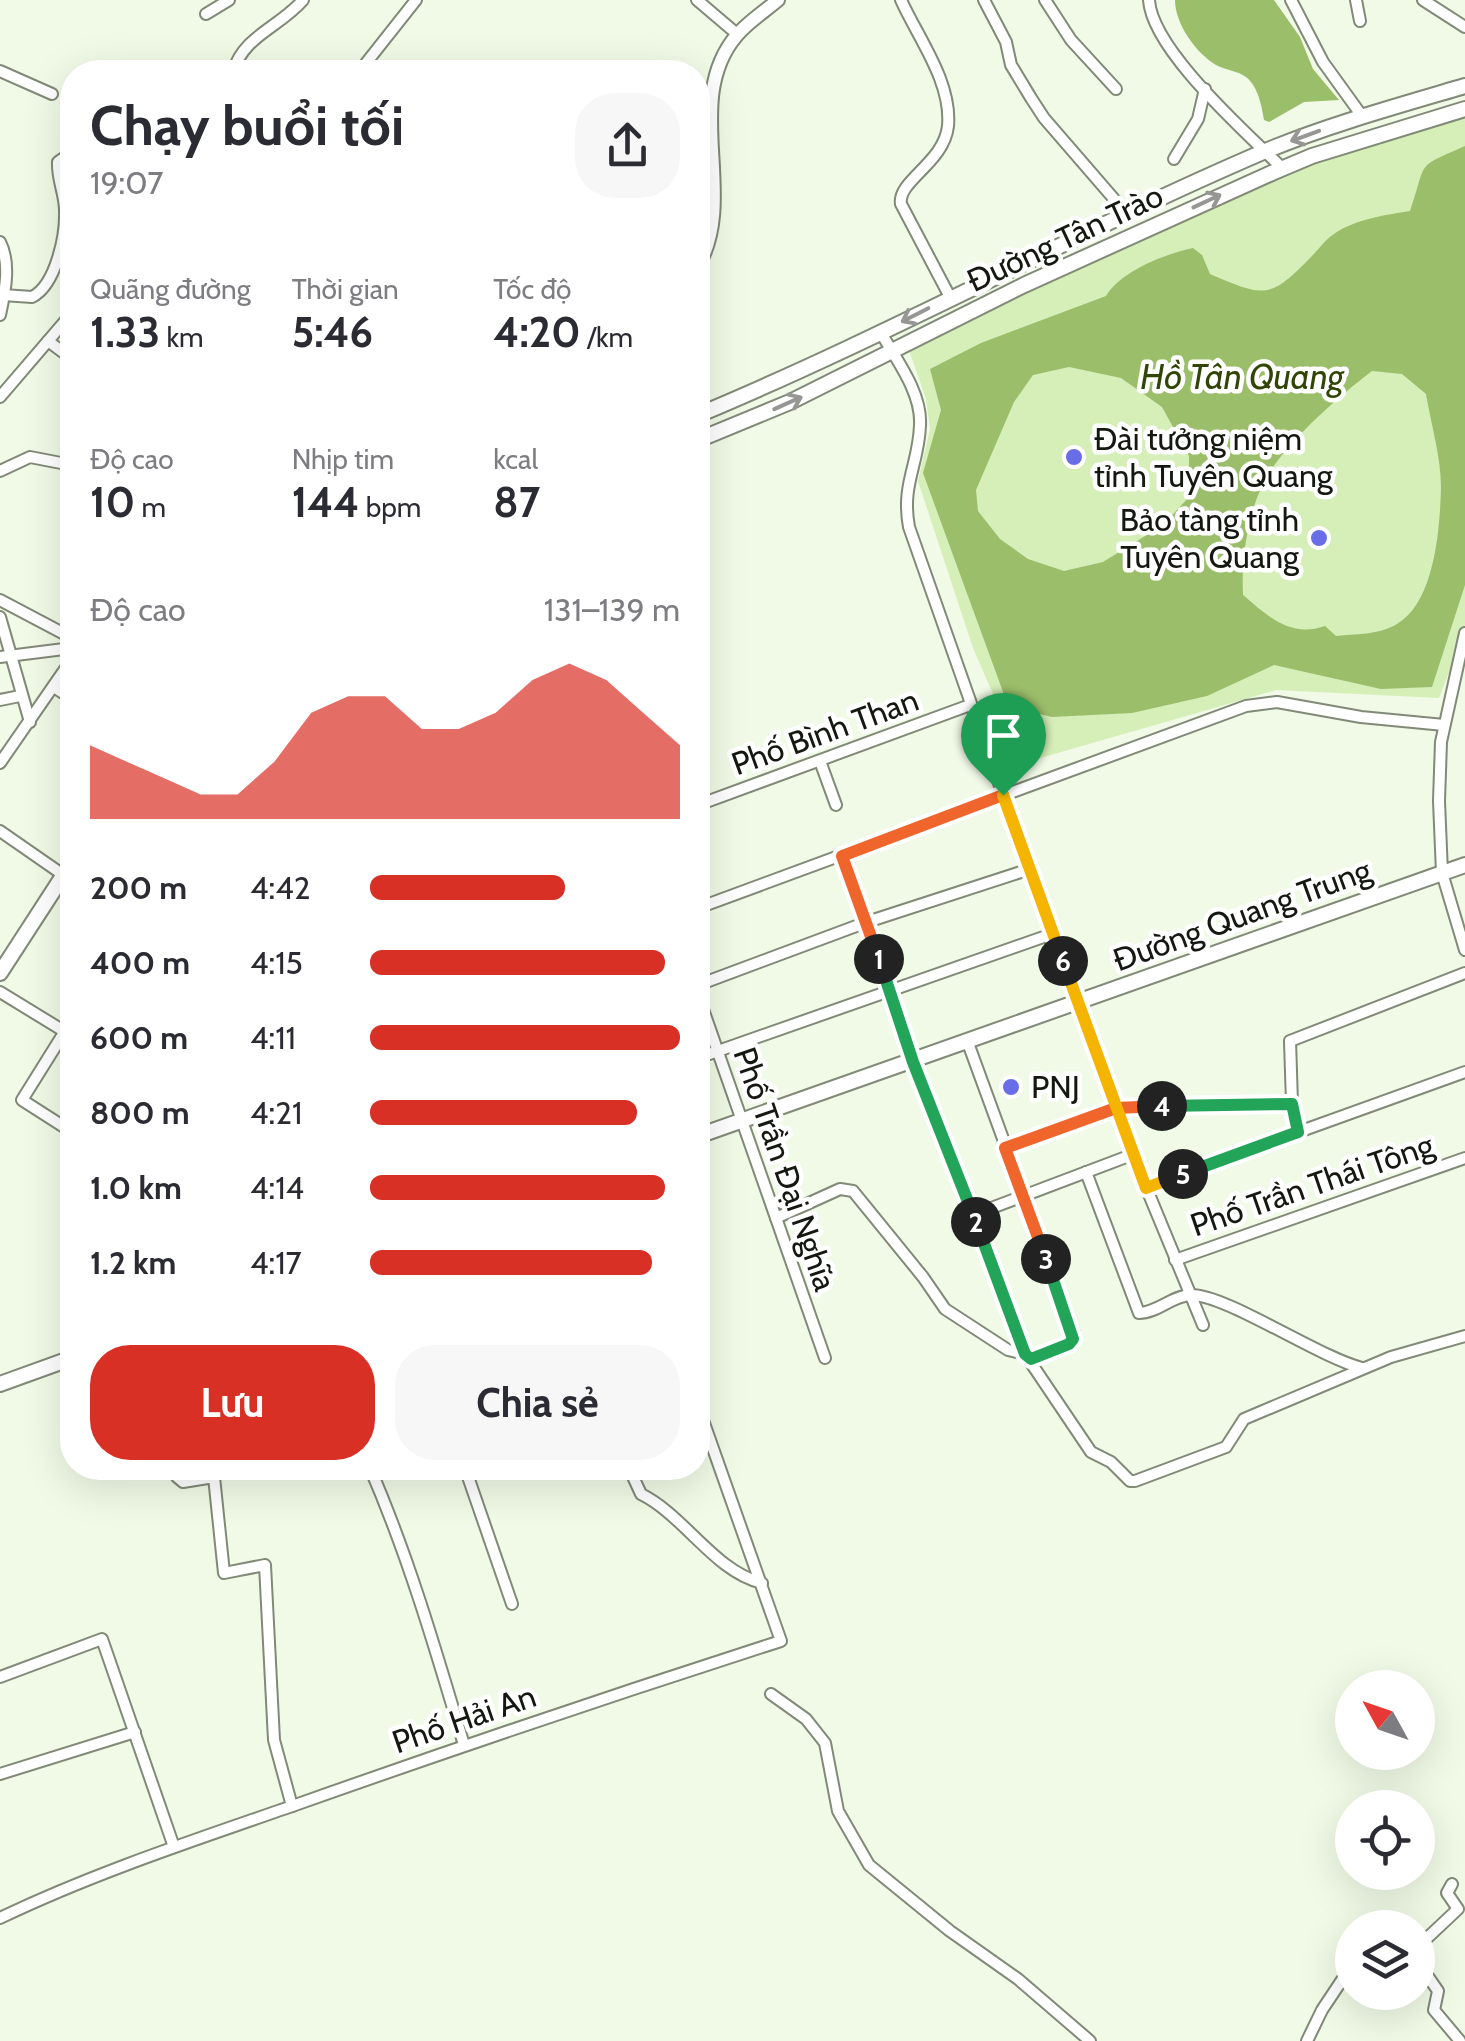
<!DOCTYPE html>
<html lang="vi">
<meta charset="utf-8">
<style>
:root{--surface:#fff;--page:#f7f7f7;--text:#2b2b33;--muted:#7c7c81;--accent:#d93025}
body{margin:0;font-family:Cabin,sans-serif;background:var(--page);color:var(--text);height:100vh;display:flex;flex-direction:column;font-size:38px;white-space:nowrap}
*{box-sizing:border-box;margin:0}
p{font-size:32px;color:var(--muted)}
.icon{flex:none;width:55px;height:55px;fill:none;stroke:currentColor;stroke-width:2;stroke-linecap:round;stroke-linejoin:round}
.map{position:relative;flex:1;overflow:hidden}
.sheet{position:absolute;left:60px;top:60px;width:650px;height:1420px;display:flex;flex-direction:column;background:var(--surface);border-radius:40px;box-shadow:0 10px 40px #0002}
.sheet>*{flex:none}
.needle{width:65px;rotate:310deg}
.tools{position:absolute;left:1335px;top:1670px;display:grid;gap:20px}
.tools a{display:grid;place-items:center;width:100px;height:100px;border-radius:50%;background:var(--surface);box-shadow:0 10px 40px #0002;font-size:50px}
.pin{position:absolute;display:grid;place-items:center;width:85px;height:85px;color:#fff;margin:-102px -42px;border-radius:50% 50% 50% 0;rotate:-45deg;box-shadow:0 0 10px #0007}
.pin .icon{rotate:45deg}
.km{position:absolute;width:50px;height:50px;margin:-25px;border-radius:50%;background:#222;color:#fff;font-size:28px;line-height:50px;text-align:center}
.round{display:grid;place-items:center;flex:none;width:105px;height:105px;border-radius:40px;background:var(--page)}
.summary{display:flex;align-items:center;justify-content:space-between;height:170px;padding:0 30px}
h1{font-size:55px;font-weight:800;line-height:75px}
.stats{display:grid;grid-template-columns:repeat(3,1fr);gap:15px;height:170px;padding:10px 30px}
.stats div{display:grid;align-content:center}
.stats b{font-size:42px;font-weight:800}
.stats small{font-size:28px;font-weight:400}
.stats p{font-size:28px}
.chart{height:280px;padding:20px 30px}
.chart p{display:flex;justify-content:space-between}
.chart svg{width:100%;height:180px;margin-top:10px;fill:var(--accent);opacity:.7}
.primary-button{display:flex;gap:20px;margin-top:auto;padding:20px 30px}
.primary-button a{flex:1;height:115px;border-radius:40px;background:var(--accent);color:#fff;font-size:40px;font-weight:800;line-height:115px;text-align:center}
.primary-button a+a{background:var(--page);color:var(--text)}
ul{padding:0 30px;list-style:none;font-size:32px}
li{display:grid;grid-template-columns:160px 120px 1fr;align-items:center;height:75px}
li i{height:25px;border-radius:12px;background:var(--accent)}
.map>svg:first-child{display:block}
.green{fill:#d6eeb8}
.water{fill:#9bbe6a;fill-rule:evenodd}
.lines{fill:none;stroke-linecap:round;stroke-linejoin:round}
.minor-casing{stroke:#818977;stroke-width:14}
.tertiary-casing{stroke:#818977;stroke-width:16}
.secondary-casing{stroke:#818977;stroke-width:18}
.minor{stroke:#fff;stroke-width:10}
.tertiary{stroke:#fff;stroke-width:12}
.secondary{stroke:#fff;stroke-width:14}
.oneway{stroke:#969794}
.split-1-casing{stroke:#fff;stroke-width:20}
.split-2-casing{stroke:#fff;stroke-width:20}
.split-3-casing{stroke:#fff;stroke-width:20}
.split-4-casing{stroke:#fff;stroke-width:20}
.split-5-casing{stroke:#fff;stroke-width:20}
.split-6-casing{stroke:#fff;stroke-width:20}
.split-7-casing{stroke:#fff;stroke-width:20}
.split-1{stroke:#f0652b;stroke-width:12}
.split-2{stroke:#22a559;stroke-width:12}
.split-3{stroke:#22a559;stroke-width:12}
.split-4{stroke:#f0652b;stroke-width:12}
.split-5{stroke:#22a559;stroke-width:12}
.split-6{stroke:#f5b400;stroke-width:12}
.split-7{stroke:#f5b400;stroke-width:12}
.poi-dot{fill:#696ee8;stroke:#fff;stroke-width:4}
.labels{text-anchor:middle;stroke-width:9;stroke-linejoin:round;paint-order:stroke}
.street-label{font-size:32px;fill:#151811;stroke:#fff}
.poi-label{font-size:32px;fill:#151811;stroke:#fff;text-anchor:start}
.water-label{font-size:35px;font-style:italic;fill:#304506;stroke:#fff}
</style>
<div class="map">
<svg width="1465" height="2041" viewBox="0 0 1465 2041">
<rect width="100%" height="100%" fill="#f0fae6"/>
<path class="green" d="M1465 114V631L1439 698 1276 690 1023 763 973 648 918 481 930 429 926 399 909 350 1222 194Z"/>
<g class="water">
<path d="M1175 0H1274L1300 37 1313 69 1339 100 1304 102 1269 122 1264 120C1262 107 1258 86 1246 77 1238 71 1226 70 1216 65 1196 53 1175 24 1175 0Z"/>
<path d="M1465 146V585L1432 687 1381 689 1274 665 1207 696 1132 713 1052 717 1019 709 1006 700 923 473 941 410 930 369 981 343 1106 296C1121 271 1165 254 1193 248L1202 255 1210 274C1266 298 1270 299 1312 256 1319 249 1326 239 1334 234 1355 219 1386 215 1410 211 1428 160 1413 169 1465 146ZM1069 367 1121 378 1162 407 1189 456V497L1163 525 1103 562 1064 571 1028 559 1000 539 978 511 976 490 1014 402 1033 375ZM1372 371 1402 374 1426 394C1431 424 1441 457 1441 487 1440 527 1435 602 1397 624 1379 635 1356 634 1336 636L1325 626C1290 638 1269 617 1243 595 1241 558 1248 508 1268 475 1289 440 1339 396 1372 371Z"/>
</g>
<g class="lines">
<defs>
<g id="minor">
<path d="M697 0 737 34"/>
<path d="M901 0C918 38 952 82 948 126 944 163 897 181 901 204L950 297"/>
<path d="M984 0 1006 42 1011 65 1031 98 1044 118 1127 214"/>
<path d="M1045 0 1071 40 1116 89"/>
<path d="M1149 0C1152 50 1246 132 1282 168"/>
<path d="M1291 0 1323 62 1362 116"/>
<path d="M1356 0 1360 21"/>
<path d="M1423 0 1465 27"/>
<path d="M206 14 229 0"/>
<path d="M0 71 52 94"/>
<path d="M233 72C243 36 280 27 303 0"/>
<path d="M359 72 416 0"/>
<path d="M1174 159 1198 119 1205 89"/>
<path d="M0 242C11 263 5 292 0 315"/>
<path d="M3 295 32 297C56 285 66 235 65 210 65 194 57 179 58 162L72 152"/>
<path d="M880 331C895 358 922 392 920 425 919 464 901 484 909 527L1052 934 1146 1187 1203 1325"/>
<path d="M48 341 72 359"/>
<path d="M0 397 72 313"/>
<path d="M0 471 30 457 61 463"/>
<path d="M0 600 72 638"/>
<path d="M0 617 30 722"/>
<path d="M1465 633 1441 742 1439 801 1442 873 1465 950"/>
<path d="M0 657 72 648"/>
<path d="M54 687 72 699"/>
<path d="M0 700 20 696"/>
<path d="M820 761 836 805"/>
<path d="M0 763 72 659"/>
<path d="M698 805 970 705"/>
<path d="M0 831 72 881"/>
<path d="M842 856 913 1062 1025 1354 1091 1452 1111 1462 1130 1481H1135L1226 1447 1244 1419 1391 1357 1465 1336"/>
<path d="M698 908 1246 706 1277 702 1361 717 1444 725"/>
<path d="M698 985 867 922 1030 869"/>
<path d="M0 992 72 1036"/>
<path d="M698 995 825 1358"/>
<path d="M72 1020 22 1100 72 1132"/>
<path d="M968 1043 1074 1333 1069 1343 1031 1359"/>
<path d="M698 1058 1052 934"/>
<path d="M1298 1132 1292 1103 1290 1041 1465 973"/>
<path d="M1005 1149 1116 1107 1292 1103"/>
<path d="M1086 1172 1139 1313C1157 1313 1172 1296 1190 1295 1224 1293 1318 1357 1362 1368"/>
<path d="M1146 1187 1465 1072"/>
<path d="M973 1215 1134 1154"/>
<path d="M776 1218 840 1189 853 1191 923 1277 945 1309 1008 1350 1025 1354"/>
<path d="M1175 1260 1465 1158"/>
<path d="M174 1468 177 1477 183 1482 214 1477 224 1573 265 1565 274 1740 292 1806"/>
<path d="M370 1468C409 1558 436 1651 464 1745"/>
<path d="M465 1468 512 1604"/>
<path d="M629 1468 641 1494C685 1516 714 1571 762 1583"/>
<path d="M0 1677 102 1639 174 1847"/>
<path d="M771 1694 806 1719 825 1743 838 1811 869 1865 950 1931 1018 1979 1090 2041"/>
<path d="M0 1774 135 1732"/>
<path d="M0 1918C96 1872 198 1839 298 1804 459 1747 619 1693 781 1641L698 1406"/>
<path d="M1418 1960 1425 1940 1458 1909 1447 1893 1452 1884"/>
<path d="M1418 1962 1438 1991 1434 2010 1460 2041"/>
<path d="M1307 2041 1322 2010 1352 1965"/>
</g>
<path id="tertiary" d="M698 266C739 196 681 100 737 35 748 22 765 11 778 0"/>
<g id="secondary">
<path d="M698 415C890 335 1072 234 1263 152 1328 125 1397 106 1465 86"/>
<path d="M698 440 790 402 1024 285 1274 172 1312 156 1465 109"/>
<path d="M0 973 72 862"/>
<path d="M698 1136 1465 865"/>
<path d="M0 1384 72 1358"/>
</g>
</defs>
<use href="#minor" class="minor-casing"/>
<use href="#tertiary" class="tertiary-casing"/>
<use href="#secondary" class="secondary-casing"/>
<use href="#minor" class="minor"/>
<use href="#tertiary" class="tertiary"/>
<use href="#secondary" class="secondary"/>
</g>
<defs><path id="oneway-shaft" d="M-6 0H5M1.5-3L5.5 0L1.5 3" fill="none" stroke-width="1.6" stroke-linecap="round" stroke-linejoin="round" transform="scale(2.5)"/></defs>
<g class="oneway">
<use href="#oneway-shaft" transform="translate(1305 136) rotate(160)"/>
<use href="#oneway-shaft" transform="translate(1207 201) rotate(-25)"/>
<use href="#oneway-shaft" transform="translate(915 315) rotate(153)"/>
<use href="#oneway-shaft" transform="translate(788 403) rotate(-24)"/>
</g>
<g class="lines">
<defs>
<path id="split-1" d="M879 959 842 856 1003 795"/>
<path id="split-2" d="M879 959 913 1062 976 1222"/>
<path id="split-3" d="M976 1222 1025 1354 1031 1359 1069 1344 1073 1339 1046 1259"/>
<path id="split-4" d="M1046 1259 1005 1148 1116 1108 1162 1106"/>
<path id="split-5" d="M1162 1106 1292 1104 1298 1132 1183 1174"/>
<path id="split-6" d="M1063 961 1146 1188 1183 1174"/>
<path id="split-7" d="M1003 795 1063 961"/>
</defs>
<use href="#split-1" class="split-1-casing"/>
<use href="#split-2" class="split-2-casing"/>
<use href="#split-3" class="split-3-casing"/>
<use href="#split-4" class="split-4-casing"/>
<use href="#split-5" class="split-5-casing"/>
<use href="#split-6" class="split-6-casing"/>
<use href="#split-7" class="split-7-casing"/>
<use href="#split-1" class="split-1"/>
<use href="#split-2" class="split-2"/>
<use href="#split-3" class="split-3"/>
<use href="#split-4" class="split-4"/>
<use href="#split-5" class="split-5"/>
<use href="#split-6" class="split-6"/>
<use href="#split-7" class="split-7"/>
</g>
<g class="poi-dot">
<circle cx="1074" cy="457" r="10"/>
<circle cx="1319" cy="538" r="10"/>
<circle cx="1011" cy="1087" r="10"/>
</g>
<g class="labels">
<g class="street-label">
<text transform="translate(1065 238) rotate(-25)" y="11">Đường Tân Trào</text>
<text transform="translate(825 732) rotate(-20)" y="11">Phố Bình Than</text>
<text transform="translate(1242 915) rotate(-20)" y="11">Đường Quang Trung</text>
<text transform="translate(785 1169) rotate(71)" y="11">Phố Trần Đại Nghĩa</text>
<text transform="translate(1312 1185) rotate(-19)" y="11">Phố Trần Thái Tông</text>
<text transform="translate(464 1719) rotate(-19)" y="11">Phố Hải An</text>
</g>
<g class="poi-label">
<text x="1094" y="450">Đài tưởng niệm<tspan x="1094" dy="37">tỉnh Tuyên Quang</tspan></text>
<text x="1299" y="531" text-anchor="end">Bảo tàng tỉnh<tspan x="1299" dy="37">Tuyên Quang</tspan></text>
<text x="1031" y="1098">PNJ</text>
</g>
<g class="water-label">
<text x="1242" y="389">Hồ Tân Quang</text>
</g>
</g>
</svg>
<div class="tools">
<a><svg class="needle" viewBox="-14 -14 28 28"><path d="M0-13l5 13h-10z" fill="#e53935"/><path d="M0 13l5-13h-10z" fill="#7c7c81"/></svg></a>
<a><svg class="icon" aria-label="locate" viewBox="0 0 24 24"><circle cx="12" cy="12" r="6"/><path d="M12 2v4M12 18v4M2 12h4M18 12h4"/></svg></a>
<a><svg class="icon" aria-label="layers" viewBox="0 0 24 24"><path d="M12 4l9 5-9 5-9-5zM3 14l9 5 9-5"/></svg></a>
</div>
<div class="pin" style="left:1003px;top:795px;background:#1e9e55"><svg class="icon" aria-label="arrive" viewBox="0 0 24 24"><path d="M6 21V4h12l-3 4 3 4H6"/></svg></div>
<b class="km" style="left:879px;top:959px">1</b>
<b class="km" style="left:976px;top:1222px">2</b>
<b class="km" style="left:1046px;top:1259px">3</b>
<b class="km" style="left:1162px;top:1106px">4</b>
<b class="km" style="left:1183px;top:1174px">5</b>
<b class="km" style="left:1063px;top:961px">6</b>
<section class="sheet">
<div class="summary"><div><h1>Chạy buổi tối</h1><p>19:07</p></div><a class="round"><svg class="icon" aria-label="share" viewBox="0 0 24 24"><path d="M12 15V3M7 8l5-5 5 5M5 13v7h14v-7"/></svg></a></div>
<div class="stats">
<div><p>Quãng đường</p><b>1.33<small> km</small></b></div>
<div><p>Thời gian</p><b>5:46</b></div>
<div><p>Tốc độ</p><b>4:20<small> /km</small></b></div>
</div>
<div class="stats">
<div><p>Độ cao</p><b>10<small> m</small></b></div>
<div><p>Nhịp tim</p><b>144<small> bpm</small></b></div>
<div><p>kcal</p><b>87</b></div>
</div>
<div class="chart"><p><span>Độ cao</span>131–139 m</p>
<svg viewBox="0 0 160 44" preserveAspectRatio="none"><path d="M0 44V26L10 30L20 34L30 38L40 38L50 30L60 18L70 14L80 14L90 22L100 22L110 18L120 10L130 6L140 10L150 18L160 26V44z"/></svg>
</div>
<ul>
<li><b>200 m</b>4:42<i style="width:63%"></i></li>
<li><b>400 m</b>4:15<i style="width:95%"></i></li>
<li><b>600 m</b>4:11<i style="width:100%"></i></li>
<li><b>800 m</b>4:21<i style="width:86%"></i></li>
<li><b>1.0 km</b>4:14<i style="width:95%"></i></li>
<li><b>1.2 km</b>4:17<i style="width:91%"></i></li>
</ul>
<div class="primary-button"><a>Lưu</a><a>Chia sẻ</a></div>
</section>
</div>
